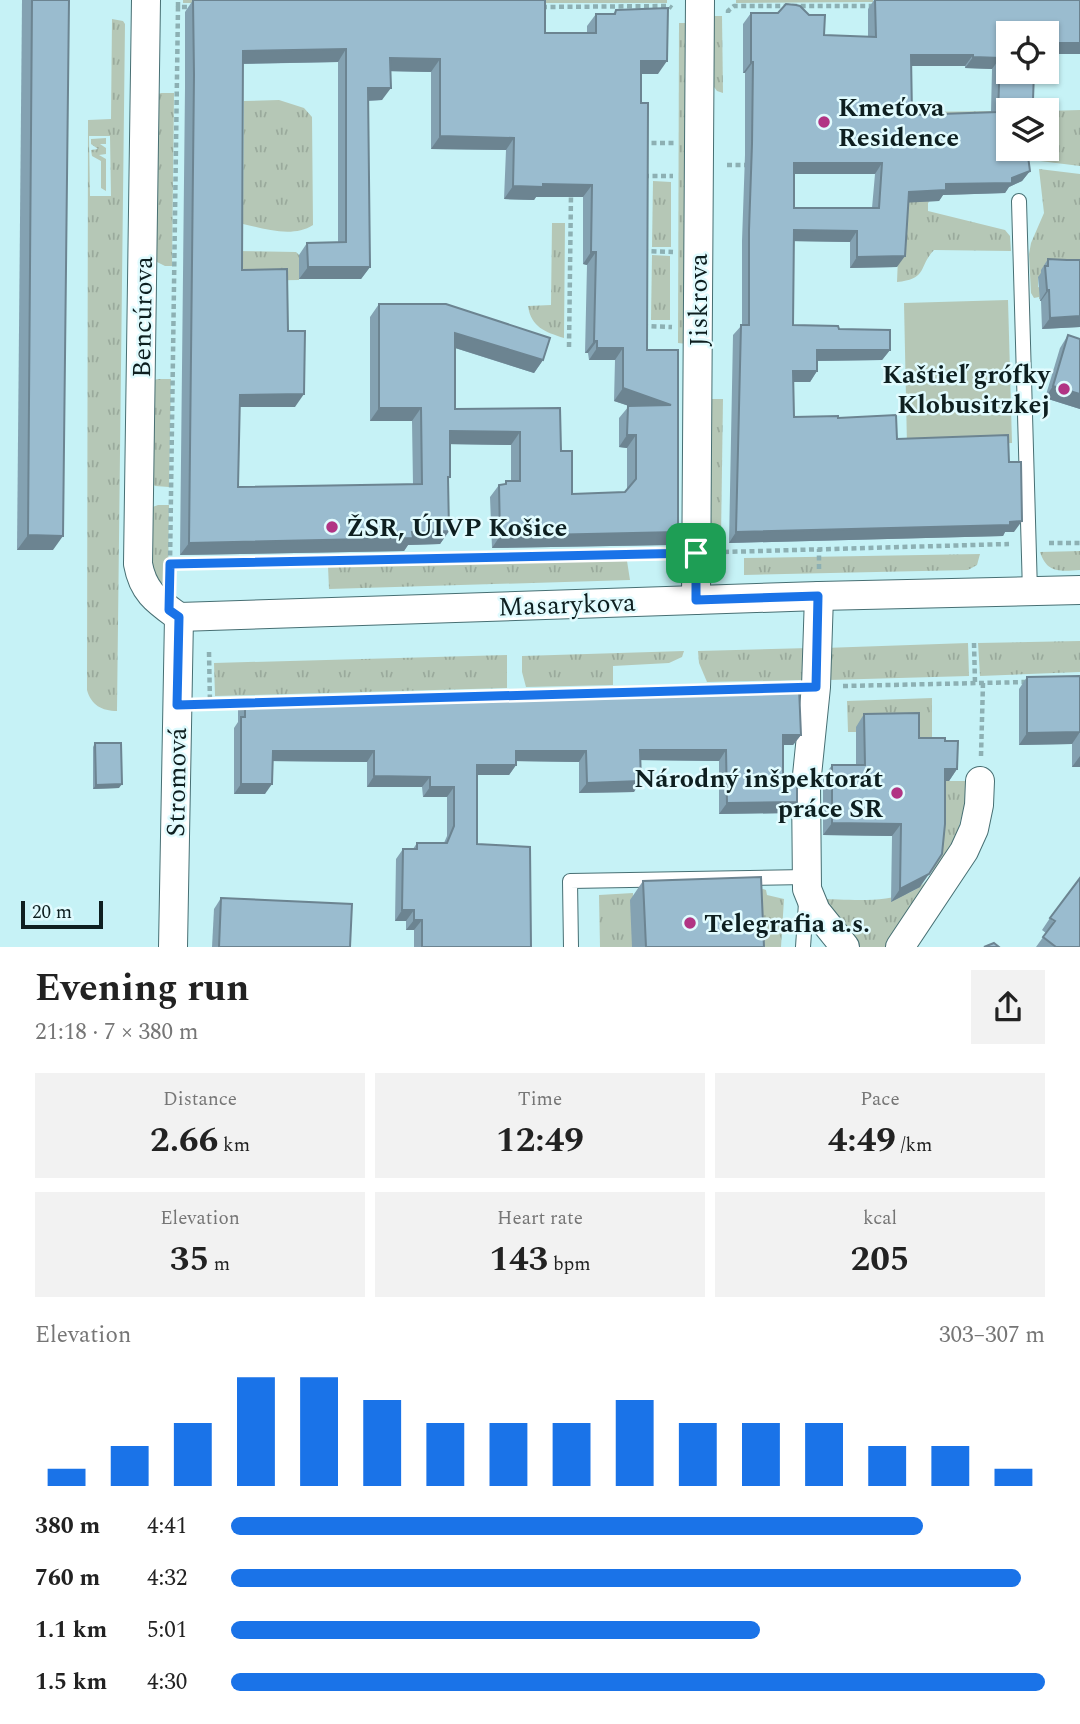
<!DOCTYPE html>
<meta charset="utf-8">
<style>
:root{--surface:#fff;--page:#f2f2f2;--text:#222;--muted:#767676;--accent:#1a73e8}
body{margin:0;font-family:Spectral,serif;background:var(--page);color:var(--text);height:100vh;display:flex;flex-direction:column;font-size:26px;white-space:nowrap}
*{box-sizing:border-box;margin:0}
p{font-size:23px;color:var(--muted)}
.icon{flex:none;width:38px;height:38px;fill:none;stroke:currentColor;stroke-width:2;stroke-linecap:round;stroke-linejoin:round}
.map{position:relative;height:947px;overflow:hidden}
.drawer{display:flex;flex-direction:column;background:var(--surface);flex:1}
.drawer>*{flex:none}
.tools{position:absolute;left:996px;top:21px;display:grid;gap:14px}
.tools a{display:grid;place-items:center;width:63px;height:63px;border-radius:0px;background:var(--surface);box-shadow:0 2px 5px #0004;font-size:35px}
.scale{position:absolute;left:21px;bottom:18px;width:82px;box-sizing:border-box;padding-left:7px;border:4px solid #0e1f20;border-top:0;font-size:19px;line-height:24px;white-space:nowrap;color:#0e1f20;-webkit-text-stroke:5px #e1fbfe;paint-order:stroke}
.pin{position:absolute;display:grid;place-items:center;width:60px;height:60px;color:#fff;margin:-30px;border-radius:14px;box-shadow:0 4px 10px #0006}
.round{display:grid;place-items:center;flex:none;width:74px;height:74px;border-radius:0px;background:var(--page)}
.headline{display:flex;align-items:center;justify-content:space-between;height:119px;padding:0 35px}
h1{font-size:38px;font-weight:700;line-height:52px}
.metrics{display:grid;grid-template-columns:repeat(3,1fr);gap:10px;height:119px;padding:7px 35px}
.metrics div{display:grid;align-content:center;border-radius:0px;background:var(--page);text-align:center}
.metrics b{font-size:35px;font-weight:700}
.metrics small{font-size:19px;font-weight:400}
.metrics p{font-size:19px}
.chart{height:196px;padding:14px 35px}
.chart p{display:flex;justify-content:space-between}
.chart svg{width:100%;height:126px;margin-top:7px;stroke:var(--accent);stroke-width:6}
ul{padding:0 35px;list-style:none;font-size:23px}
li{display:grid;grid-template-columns:112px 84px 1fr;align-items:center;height:52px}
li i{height:18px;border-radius:9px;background:var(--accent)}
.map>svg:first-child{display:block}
.grass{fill:url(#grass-tufts);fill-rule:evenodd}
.green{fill:#b5c7b6}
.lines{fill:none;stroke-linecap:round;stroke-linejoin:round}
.service-casing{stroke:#476f73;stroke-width:16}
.minor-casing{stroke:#476f73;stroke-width:30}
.path{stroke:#8db0b3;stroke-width:4.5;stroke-dasharray:5 3.5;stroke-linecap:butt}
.service{stroke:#fff;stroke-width:14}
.minor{stroke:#fff;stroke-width:28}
.wall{fill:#84a2b2;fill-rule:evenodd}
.shaded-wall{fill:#6c8491}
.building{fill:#9abccf;stroke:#6c8491;stroke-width:2;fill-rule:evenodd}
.route-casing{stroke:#fff;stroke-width:14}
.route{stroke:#1a73e8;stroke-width:9}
.poi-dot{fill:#b13484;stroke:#e1fbfe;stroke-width:2.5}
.labels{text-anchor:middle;stroke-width:5;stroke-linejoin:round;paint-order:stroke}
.poi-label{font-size:26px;font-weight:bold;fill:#0e1f20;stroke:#e1fbfe;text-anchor:start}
.street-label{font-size:26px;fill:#0e1f20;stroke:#e1fbfe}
</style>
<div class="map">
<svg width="1080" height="947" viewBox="0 0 1080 947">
<defs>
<pattern id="grass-tufts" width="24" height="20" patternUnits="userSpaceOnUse" patternTransform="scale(1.75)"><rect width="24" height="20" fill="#b5c7b6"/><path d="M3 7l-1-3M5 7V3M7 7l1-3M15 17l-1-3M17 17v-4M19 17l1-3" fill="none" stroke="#9aaa9c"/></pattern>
</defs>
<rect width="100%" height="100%" fill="#c6f2f6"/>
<g class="grass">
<rect x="183" y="0" width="484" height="3"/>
<path d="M736 0H873V2L736 3Z"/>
<path d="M714 16H722L723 93 717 91 714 87Z"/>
<path d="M112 19 123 21 125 24 117 711C102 711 91 705 87 690L88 120 111 119ZM89 136H110L111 196H90Z"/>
<path d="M679 23H687V344L678 343Z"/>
<path d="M161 93H174L172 266H165L155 261 156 95Z"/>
<path d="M279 100 304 108 312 117 313 225C293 238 265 229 243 224L244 101Z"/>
<path d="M1080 110V166L1040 161 1038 149 1018 151V149H1046L1047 111Z"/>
<path d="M1008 111 928 203V211L1005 230 1010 236 1011 251 934 250C918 267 928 279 897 282L904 112Z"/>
<path d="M106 138V144H100L106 148V154L99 155 106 159V191L101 188V161L92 156 91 150 98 149 91 144V139Z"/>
<path d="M1039 169 1080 174V270L1038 278V287L1041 288V299H1039V297L1034 298 1031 293 1029 254 1031 243 1044 213Z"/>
<path d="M653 181 671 182V247H652Z"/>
<path d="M552 223H565L564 338C545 332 531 327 528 306L551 305Z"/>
<path d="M234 251 296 252 299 255V280L234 281Z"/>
<path d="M652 255 670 256V320H651Z"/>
<path d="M158 379H171L169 487 155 486 152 483V381Z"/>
<path d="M712 399H723L721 538H710Z"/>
<path d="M158 505H169L168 585 159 582 153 576 148 518 150 508Z"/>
<path d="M1080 551V570C1061 571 1047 574 1040 552Z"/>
<path d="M980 554 977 565 968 570 744 575V558Z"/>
<path d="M627 561 630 580 329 589 328 566Z"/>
<path d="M1080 641V672L980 676 978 643Z"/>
<path d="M968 643 969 676 829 680 824 648Z"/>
<path d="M809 648 807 680 707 682 699 663 698 651Z"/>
<path d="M684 651 682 657 669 663 613 666V685L526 687 522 672V656Z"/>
<path d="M507 655V688L215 696 214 663Z"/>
<path d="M932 698V750L856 727V732H848L847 701Z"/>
<path d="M937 781H966V801L956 837 890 947H860L854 943 820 899C858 899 929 910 936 858 939 833 936 806 937 781Z"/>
<path d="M763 889 766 890 767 895 784 899 781 947H750L760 890Z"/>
<path d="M633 893 632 947H600L599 895Z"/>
</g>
<path class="green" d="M1008 300 1012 443 907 446 904 303Z"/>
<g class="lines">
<defs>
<g id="service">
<path d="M1019 201 1030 592"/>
<path d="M571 947 570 881 807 877"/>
<path d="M803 947 806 903"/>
</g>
<g id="minor">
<path d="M146 0 138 564C143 592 157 601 179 617"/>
<path d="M819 596 816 687 806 785 807 889 816 911 845 947"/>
<path d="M696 600 700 0"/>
<path d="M179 617 819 596 1080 590"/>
<path d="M173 947 179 617"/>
<path d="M900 947 964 851 974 829 979 805 980 781"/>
</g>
</defs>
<use href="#service" class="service-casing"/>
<use href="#minor" class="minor-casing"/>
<g class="path">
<path d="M178 7V0"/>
<path d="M542 7 669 6 672 8"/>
<path d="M728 13V11L734 6H873"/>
<path d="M645 145V143H674"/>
<path d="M727 165H745"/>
<path d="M644 176H673"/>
<path d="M643 251 673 252"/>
<path d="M643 326 672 327"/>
<path d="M569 347 571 194"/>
<path d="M1049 543H1080"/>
<path d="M724 552 1009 544"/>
<path d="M170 564 178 7H193"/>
<path d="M170 566V564L670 554"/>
<path d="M819 569V549"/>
<path d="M974 643 975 683"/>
<path d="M209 652 210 704"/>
<path d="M843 686 1027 682"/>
<path d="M203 704 246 703"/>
<path d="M981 756 983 683"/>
</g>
<use href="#service" class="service"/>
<use href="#minor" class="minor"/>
</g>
<g class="wall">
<path d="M22 0H69L53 550H17Z"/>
<path d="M193 0 545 33H587V26L596 14H613L616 10 658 74H641V103L647 350 669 545 492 548 490 497 499 485H504L506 481H511V445L450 444V477L448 480 449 531 440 544 408 545 404 551 180 555 185 88V12ZM338 62V242L307 243 299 255V279H361L370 267 368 101 382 100 390 71 431 72V149L506 150 504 199 534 200 536 197H583V264L587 265 585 353H588L589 360H615L614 401 629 406 619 418V447L627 448V490L625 492 572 494 561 451 560 408 455 409V348L534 373 543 360 379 304 370 317V421H412L413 485 238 487 239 407H295L288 331 242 270 243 64Z"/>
<path d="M874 0H1080L1046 60V33H1008L1033 100 1026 110H1008L1030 171 1022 181 1009 187 1005 193 943 195 939 201 908 202 897 267 850 268V242L793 241V325L839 329 890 350 882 360 817 361V371L810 382H794V417L838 418 897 439 1009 462 1014 532H1005L1003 536 729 543 733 335 742 325V241L745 155V73H743V24L751 13 824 35 868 37V9ZM911 66H965V68L992 69 991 112 912 115ZM794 174H875L872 208H794Z"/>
<path d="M1048 259 1080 327 1042 329 1041 301H1040L1038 277 1041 273V270Z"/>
<path d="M1068 335 1080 339V409L1045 398 1060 348Z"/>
<path d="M1080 676V767H1072V744L1019 745V689L1027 677Z"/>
<path d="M245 698 801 735 793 745H783V780L797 802 790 813 719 814V761L641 760 634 792 579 793V762L516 761V765L509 775H477V844L531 947H414V930H406V921H395L396 859 403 849H413L417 843H444L447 836V797H423L422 787H367V762L272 761 265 794H234V728L238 722V709Z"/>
<path d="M864 714 919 738 945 741 957 769 949 781H945L920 887 891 902 892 836 823 835V778L832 765H856V727Z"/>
<path d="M95 743 119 788 93 789V747Z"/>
<path d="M643 881 764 947H632L630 900Z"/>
<path d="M221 898 350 947H212L214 909Z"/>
<path d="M1050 918 1080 947H1036L1046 933 1042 930Z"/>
</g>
<g class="shaded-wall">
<path d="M1051 43H1080V54H1046Z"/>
<path d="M346 49 338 62 234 64 243 51Z"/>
<path d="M911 55H973L965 66H903Z"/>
<path d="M973 57 1000 58 992 69 965 68Z"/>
<path d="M390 58 440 59 431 72 381 71Z"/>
<path d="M641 61H667L658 74H632Z"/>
<path d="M751 62H753L745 73H743Z"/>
<path d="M368 88H391L382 100 359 101Z"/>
<path d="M1033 100 1026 110H1013L1020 101Z"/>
<path d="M440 136 514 138 506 150 431 149Z"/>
<path d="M794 163H882L875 174H786Z"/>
<path d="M1030 171 1022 181 1009 187 1005 193 943 195 939 201 901 203 909 192 946 184 1012 178Z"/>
<path d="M543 184 592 185 583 197H536L534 200 504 199 513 186Z"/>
<path d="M794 230 857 231 850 242 786 241Z"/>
<path d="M591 252H596L587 265 583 264Z"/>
<path d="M905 256 897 267 850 268 857 257Z"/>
<path d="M308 267H370L361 279H299Z"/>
<path d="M1047 290H1049L1041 301H1040Z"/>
<path d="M1080 316V327L1042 329 1050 318Z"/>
<path d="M455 333 543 360 534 373 446 345Z"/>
<path d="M594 341H597L588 353H585Z"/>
<path d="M597 348H623L615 360H589Z"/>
<path d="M817 350H890L882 360 810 361Z"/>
<path d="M793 371H817L810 382H786Z"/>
<path d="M1053 386 1080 394V409L1045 398Z"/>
<path d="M623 388 671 405 663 417 614 401Z"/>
<path d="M304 394 295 407H231L240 395Z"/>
<path d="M379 408H421L412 421H370Z"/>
<path d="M450 431 520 432 511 445 441 444Z"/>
<path d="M627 435H636L627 448 619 447Z"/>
<path d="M1022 521 1014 532H1005L1003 536 729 543 736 532Z"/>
<path d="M449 531 440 544 408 545 404 551 180 555 189 543Z"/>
<path d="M678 532 669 545 492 548 500 536Z"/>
<path d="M28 535 63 536 53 550H17Z"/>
<path d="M1080 732 1072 744 1019 745 1027 733Z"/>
<path d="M783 735H801L793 745H775Z"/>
<path d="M640 750H726L719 761 633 760Z"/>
<path d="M273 751H374L367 762 265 761Z"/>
<path d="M516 751H586L579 762 509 761Z"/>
<path d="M1080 756V767H1072Z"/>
<path d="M477 765H516L509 775H470Z"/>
<path d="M945 769H957L949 781H937Z"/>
<path d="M374 776 430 777 422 787H367Z"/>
<path d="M641 781 634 792 579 793 587 783Z"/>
<path d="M122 784 119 788 93 789 96 785Z"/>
<path d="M241 784H272L265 794H234Z"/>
<path d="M430 787H454L447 797H423Z"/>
<path d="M797 802 790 813 719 814 727 803Z"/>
<path d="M832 823 901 824 892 836 823 835Z"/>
<path d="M929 874 920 887 891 902 900 889Z"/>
<path d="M402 910H414L406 921H395Z"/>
<path d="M414 920H422L414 930H406Z"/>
</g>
<g class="building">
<path d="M32 0H69L63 536 28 535Z"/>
<path d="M193 0H545V33H596V14H615L616 10 668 8 667 61H641V103H648L647 350H678V532L500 536 499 485 506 484V481H520V432L450 431V477H448L449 531 412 532 413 538 189 543 194 75ZM346 49V242L307 243 308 267H370L368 88H391L390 58 440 59V136L514 138 513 186 543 187V184L592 185 591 252H596L594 341H597V348H623V388L671 405 628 406 627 435H636V479L625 492 572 494V451H561L560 408 455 409V333L543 360 550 338 446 304H379V408H421L422 484 238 487 240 395 304 394 305 331H288L287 269 242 270 243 51Z"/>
<path d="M875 0H1080V43H1051V54H1046V33H1008V72H1034L1033 100 1020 101 1021 110H1008V149H1027L1030 171 1012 178V183L946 184V190L909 192 905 256 857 257V231L794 230 793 325 838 326 839 329 890 330V350H817V371H793L794 417 838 416V418L896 415 897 439 1008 435 1009 462H1021L1022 521 1010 522V525L736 532 741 325H749V230L752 144 753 62H751V13H778L786 4 796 5 800 6 809 15H825L824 35 876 37ZM911 55H973V57L1000 58 998 112 912 115ZM794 163H882L879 208H794Z"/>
<path d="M1048 259 1067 260H1080V316L1050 318 1049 290H1047L1045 266H1048Z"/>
<path d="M1068 335 1080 339V394L1053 386Z"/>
<path d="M1080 676V732L1027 733V677Z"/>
<path d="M799 687 801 735H783V780H797V802L727 803 726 750H640L641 781 587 783 586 751H516V765H477V844L530 847 531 947H422V920H414V910H402L403 849H417V843H447L454 826V787H430V777L374 776V751H273L272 784H241V717H245V698L454 695Z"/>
<path d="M919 713V738H945V741H958L957 769H945V824L942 854 929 874 900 889 901 824 832 823V765H865L864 714Z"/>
<path d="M95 743H121L122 784 96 785Z"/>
<path d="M761 877 764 947H646L643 881Z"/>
<path d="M1080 878V947H1056L1043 937 1055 921 1050 918Z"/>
<path d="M221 898 352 904 350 947H219Z"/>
<path d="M994 943 999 947H984Z"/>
</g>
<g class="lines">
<defs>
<path id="route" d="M696 553V600L818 596 816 687 177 705 179 617 169 610 170 564Z"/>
</defs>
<use href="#route" class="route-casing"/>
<use href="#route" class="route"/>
</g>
<g class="poi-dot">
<circle cx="824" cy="122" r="7"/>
<circle cx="1064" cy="389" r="7"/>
<circle cx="332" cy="527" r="7"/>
<circle cx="897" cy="793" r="7"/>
<circle cx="690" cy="923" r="7"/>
</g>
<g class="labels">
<g class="poi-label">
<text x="838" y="116">Kmeťova<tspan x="838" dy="30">Residence</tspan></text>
<text x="1050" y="383" text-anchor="end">Kaštieľ grófky<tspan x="1050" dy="30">Klobusitzkej</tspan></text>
<text x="346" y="536">ŽSR, ÚIVP Košice</text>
<text x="883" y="787" text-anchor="end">Národný inšpektorát<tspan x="883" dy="30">práce SR</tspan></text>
<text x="704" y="932">Telegrafia a.s.</text>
</g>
<g class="street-label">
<text transform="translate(698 300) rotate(-90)" y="9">Jiskrova</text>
<text transform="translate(142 317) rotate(-89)" y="9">Bencúrova</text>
<text transform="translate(567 604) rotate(-2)" y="9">Masarykova</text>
<text transform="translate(176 782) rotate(-89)" y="9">Stromová</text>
</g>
</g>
</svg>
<div class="tools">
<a><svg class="icon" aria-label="locate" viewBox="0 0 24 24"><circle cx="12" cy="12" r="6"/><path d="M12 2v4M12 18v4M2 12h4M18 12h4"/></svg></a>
<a><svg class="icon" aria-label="layers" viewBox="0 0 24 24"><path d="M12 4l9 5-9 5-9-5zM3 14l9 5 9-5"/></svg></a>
</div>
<div class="scale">20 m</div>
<div class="pin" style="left:696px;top:553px;background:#1e9e55"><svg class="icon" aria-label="arrive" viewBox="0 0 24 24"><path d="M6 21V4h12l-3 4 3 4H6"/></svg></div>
</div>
<section class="drawer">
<div class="headline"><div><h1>Evening run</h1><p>21:18 · 7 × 380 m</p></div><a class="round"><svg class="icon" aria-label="share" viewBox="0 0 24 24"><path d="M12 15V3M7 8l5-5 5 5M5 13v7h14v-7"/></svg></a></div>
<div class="metrics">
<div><p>Distance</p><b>2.66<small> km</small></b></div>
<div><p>Time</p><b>12:49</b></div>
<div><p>Pace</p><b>4:49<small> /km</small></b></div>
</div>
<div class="metrics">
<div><p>Elevation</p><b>35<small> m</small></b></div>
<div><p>Heart rate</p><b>143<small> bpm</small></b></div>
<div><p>kcal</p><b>205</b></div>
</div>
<div class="chart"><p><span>Elevation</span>303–307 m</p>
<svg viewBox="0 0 160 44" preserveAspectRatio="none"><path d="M5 44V38M15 44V30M25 44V22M35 44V6M45 44V6M55 44V14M65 44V22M75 44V22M85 44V22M95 44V14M105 44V22M115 44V22M125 44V22M135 44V30M145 44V30M155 44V38"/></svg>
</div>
<ul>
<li><b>380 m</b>4:41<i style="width:85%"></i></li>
<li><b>760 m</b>4:32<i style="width:97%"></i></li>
<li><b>1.1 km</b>5:01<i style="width:65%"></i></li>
<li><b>1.5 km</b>4:30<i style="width:100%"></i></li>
</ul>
</section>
